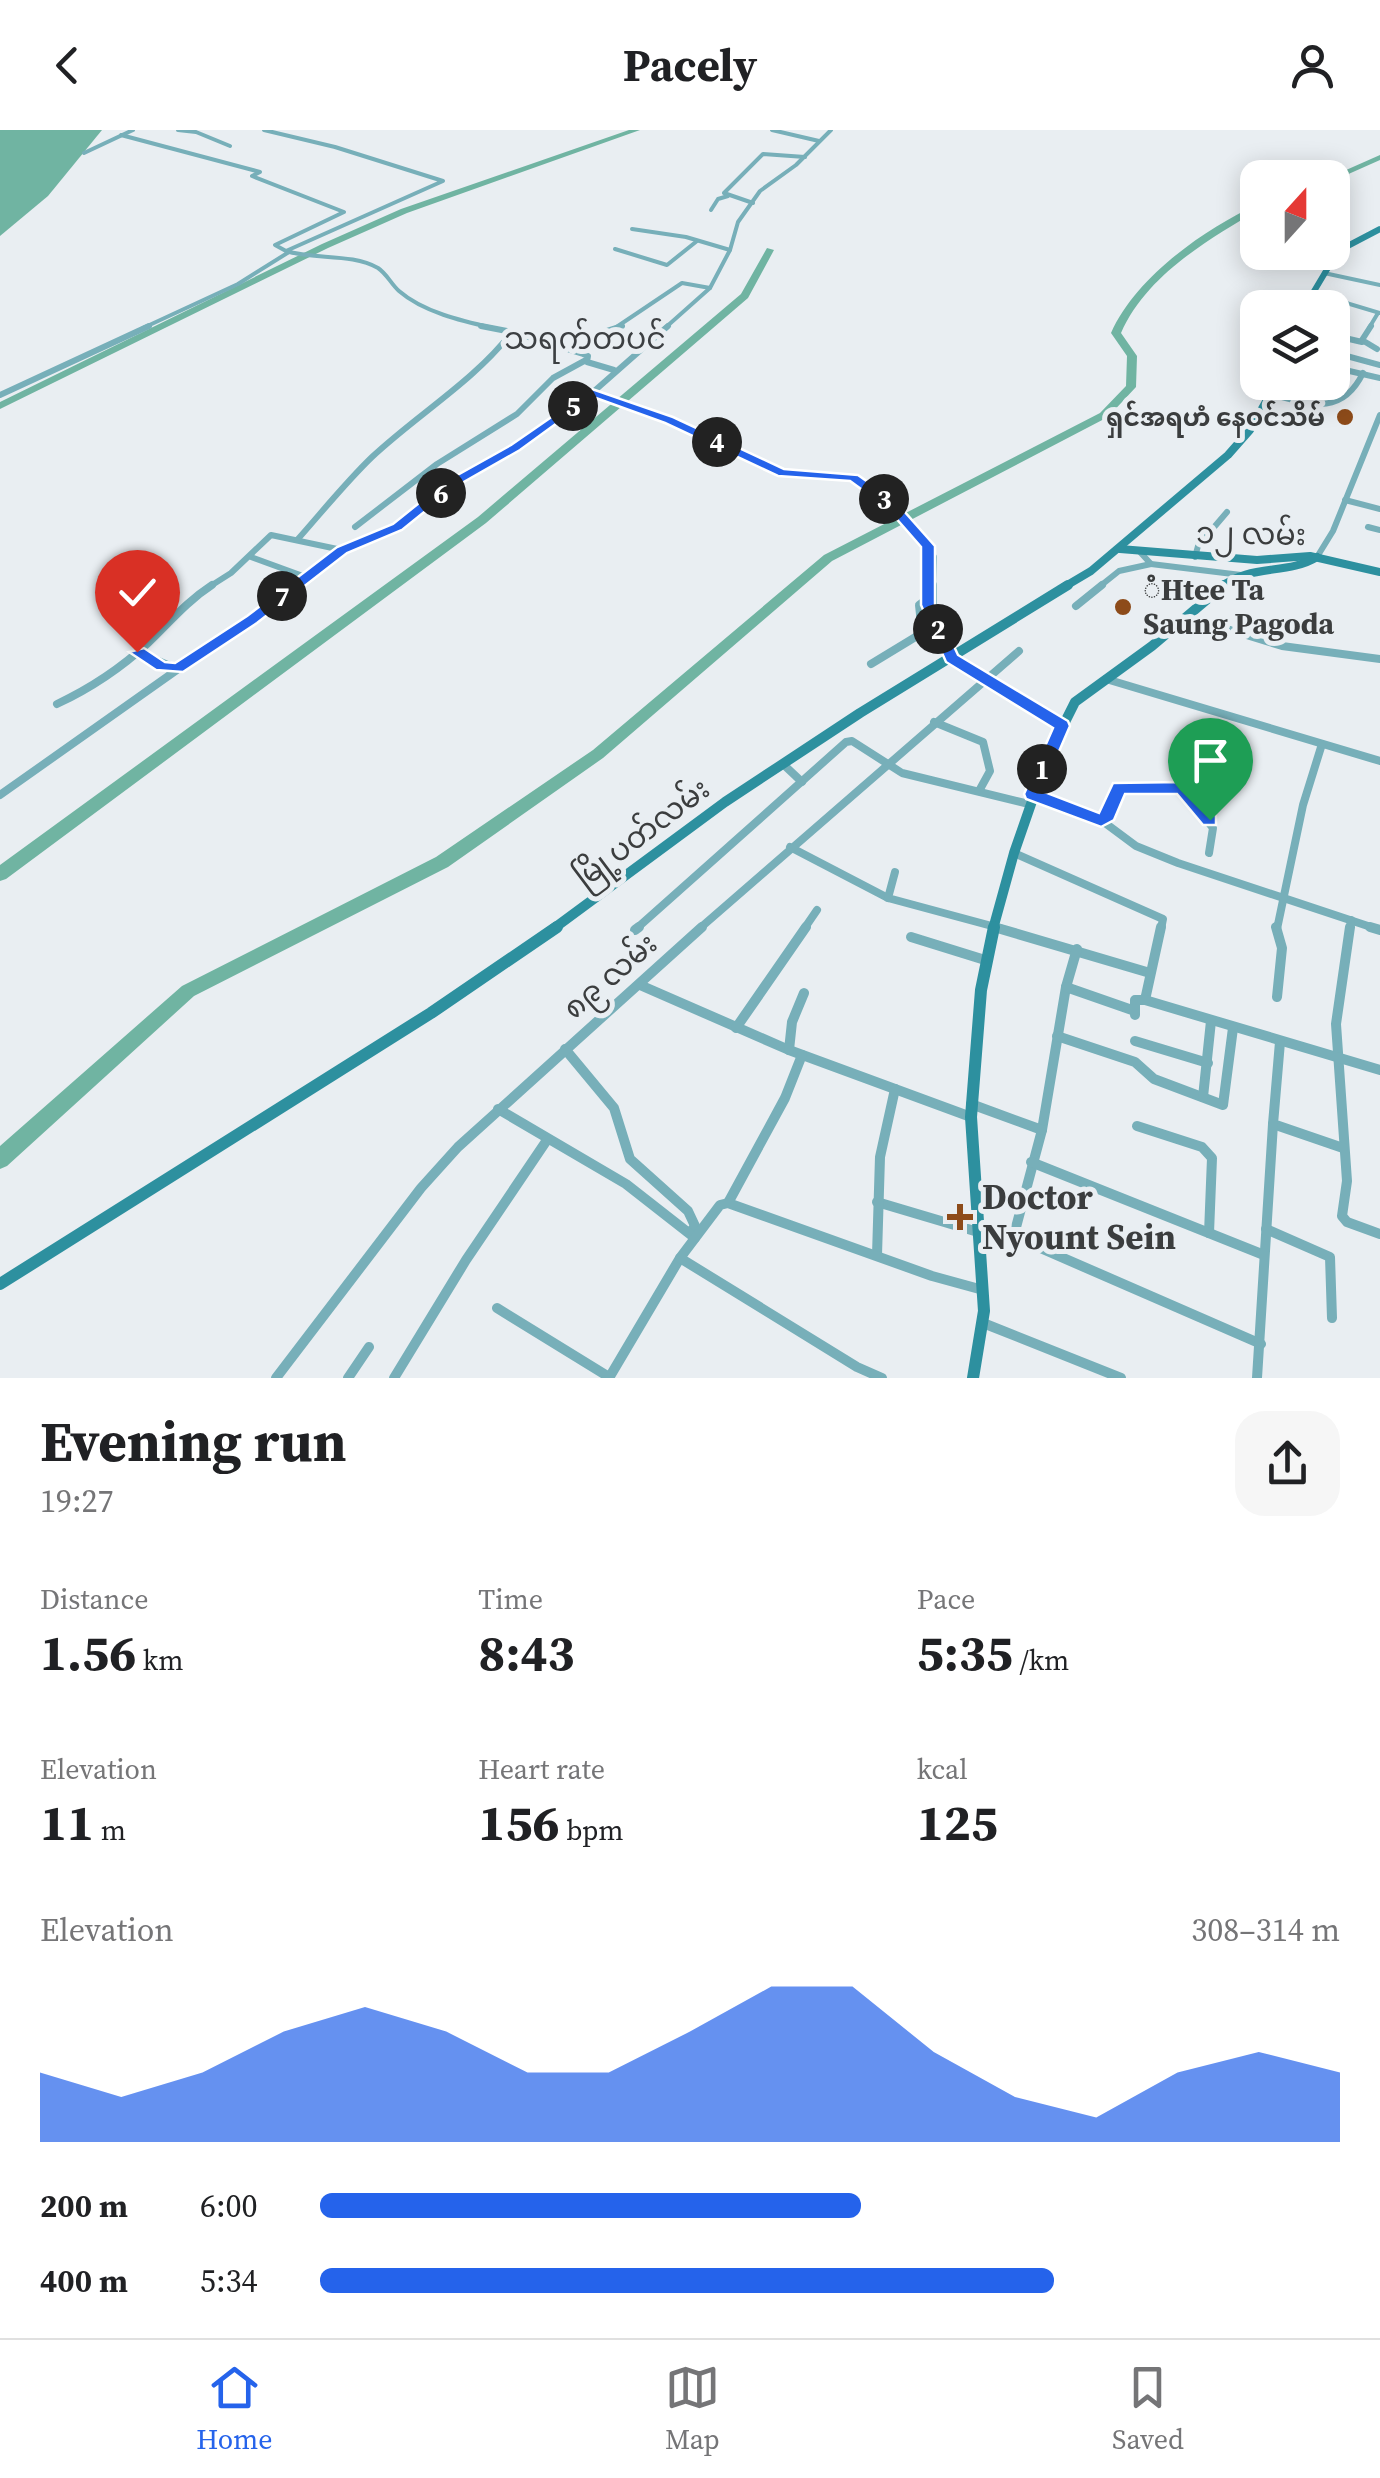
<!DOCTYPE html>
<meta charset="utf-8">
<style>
:root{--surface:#fff;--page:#f6f6f6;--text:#202124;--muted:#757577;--line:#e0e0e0;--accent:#2563eb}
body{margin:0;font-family:"Source Serif 4","Noto Sans Myanmar",serif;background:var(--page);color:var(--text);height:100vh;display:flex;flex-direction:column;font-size:38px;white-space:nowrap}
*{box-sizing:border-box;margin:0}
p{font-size:32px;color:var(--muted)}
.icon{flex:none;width:55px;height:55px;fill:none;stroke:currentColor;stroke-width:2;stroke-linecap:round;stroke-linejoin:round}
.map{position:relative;height:1248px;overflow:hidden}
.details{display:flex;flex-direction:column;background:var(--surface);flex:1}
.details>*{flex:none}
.needle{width:65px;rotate:21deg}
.controls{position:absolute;left:1240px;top:30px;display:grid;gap:20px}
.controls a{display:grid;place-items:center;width:110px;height:110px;border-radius:20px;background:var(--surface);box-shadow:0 5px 25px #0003;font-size:50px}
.pin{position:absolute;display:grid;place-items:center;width:85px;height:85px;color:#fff;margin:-102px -42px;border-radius:50% 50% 50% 0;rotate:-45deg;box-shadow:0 0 10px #0007}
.pin .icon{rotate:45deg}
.km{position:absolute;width:50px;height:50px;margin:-25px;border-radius:50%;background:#222;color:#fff;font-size:28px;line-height:50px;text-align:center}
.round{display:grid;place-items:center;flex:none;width:105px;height:105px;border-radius:30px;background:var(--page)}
.overview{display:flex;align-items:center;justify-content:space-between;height:170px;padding:0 40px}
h1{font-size:55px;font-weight:700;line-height:75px}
.metrics{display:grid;grid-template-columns:repeat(3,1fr);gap:15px;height:170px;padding:10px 40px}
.metrics div{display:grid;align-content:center}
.metrics b{font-size:50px;font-weight:700}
.metrics small{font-size:28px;font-weight:400}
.metrics p{font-size:28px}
.chart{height:280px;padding:20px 40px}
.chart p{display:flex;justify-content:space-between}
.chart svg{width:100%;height:180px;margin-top:10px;fill:var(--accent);opacity:.7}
ul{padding:0 40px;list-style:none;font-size:32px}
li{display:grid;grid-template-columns:160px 120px 1fr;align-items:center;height:75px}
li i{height:25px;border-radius:12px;background:var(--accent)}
header{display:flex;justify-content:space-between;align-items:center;height:130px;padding:0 40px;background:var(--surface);font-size:45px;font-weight:700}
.dock{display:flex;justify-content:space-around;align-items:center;height:140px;border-top:2px solid var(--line);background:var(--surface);font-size:28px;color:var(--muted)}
.dock a{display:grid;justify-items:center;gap:5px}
.dock .on{color:var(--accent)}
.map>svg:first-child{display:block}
.water{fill:#70b4a2}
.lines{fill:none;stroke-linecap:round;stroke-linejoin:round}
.river{fill:#70b4a2;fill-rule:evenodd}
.street-far3{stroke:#77afb9;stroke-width:4}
.street-far2{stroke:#77afb9;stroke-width:6}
.street-far1{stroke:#77afb9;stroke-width:8}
.street{stroke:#77afb9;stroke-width:10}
.secondary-far3{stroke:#2d909f;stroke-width:6}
.secondary-far2{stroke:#2d909f;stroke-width:8}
.secondary-far1{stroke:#2d909f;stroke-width:10}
.secondary{stroke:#2d909f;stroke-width:12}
.route{fill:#2563eb;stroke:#fff;stroke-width:2.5}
.poi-dot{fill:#8d4b1a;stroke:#e9eef2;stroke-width:4}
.labels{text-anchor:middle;stroke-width:10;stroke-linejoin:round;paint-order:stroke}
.far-poi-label{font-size:25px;font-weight:bold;fill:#3b3d3e;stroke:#e9eef2;text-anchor:end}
.far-quarter-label{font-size:30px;fill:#3c3f42;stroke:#e9eef2}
.street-label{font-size:30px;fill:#3b3d3e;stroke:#e9eef2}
.poi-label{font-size:30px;font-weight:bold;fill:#3b3d3e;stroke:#e9eef2;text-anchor:start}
.near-poi-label{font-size:35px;font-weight:bold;fill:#3b3d3e;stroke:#e9eef2;text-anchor:start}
</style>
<header><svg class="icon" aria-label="back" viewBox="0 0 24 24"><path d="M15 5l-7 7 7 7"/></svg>Pacely<svg class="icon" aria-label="person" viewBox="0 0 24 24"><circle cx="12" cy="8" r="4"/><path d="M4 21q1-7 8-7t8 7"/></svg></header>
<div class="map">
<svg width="1380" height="1248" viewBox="0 0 1380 1248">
<rect width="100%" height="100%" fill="#e9eef2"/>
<path class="water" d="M0 0H102L48 66 0 106Z"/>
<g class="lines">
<g class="river">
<path d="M629 0H640L407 83 328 118 0 279V272L322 114 401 79Z"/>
<path d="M1380 25V30L1335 50 1328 48Z"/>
<path d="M1258 74V80C1206 111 1146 146 1121 203L1137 226 1136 257 1108 287 832 431 603 628 448 737 194 866 7 1036 0 1039V1016L182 856 436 727 593 620 824 425 1100 283 1126 256 1127 226 1111 203C1136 147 1203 100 1258 74Z"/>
<path d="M767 118 774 120 748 168 486 393 6 749 0 751V735L478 387 741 164Z"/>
</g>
<g class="street-far3">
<path d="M178 0 196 2 230 16"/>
<path d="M264 0 335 17 443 51 286 121C315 130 351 123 378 138 387 144 391 154 399 161 423 182 462 191 493 198"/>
<path d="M772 0 819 11"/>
<path d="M121 5 260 42 252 46 344 82 275 115 286 121"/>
<path d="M84 23 133 0"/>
<path d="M753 73 724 63 763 24 805 27"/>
<path d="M711 80 718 69 728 66"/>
<path d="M632 99 686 107 730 120"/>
<path d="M615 119 667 135 697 111"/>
<path d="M1324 143 1380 155"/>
<path d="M1313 163 1380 183"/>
<path d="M143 198 238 154 289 122"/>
<path d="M615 198 682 153 710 158"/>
<path d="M665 198 710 158 730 120 738 92 760 61 796 35 831 0"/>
<path d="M1369 198 1378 183"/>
</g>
<g class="street-far2">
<path d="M481 196 512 202"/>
<path d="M1371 196 1362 210 1377 219"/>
<path d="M597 204 622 196"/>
<path d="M1332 205 1362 212"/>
<path d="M1332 222 1380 235"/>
<path d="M1332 237 1380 248"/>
<path d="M592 263 669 290 782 343 854 348 892 375 928 416V457"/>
<path d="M1271 264C1311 275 1342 286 1363 243"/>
<path d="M0 265 149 196"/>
<path d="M1345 370 1380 379"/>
<path d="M355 397 437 334 517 284 553 248 586 230"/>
<path d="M1368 397 1380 400"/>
<path d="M298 409C322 382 346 352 372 327 418 284 474 251 512 202L583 224 588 226 587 232 614 240"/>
<path d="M1140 422 1151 434 1241 445"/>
<path d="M251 427 303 446"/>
<path d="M1195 427 1198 416 1227 382"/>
<path d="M1317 427 1333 401 1380 285"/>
<path d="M1162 453 1172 457"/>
<path d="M209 457 231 443 271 405 342 420"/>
<path d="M294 457 342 420 398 397 450 354 516 317 592 263 668 196"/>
<path d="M933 457 934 427"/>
<path d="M1099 457 1119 441 1151 434"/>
</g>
<g class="street-far1">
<path d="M928 455V475L951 528 1062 595"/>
<path d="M1167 455 1204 471"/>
<path d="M1076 476 1102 455"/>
<path d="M933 478V455"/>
<path d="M1188 487 1282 516 1380 529"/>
<path d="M137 522 177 539"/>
<path d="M871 534 922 503 919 475 927 469"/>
<path d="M1106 549 1380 631"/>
<path d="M57 574C91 558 120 539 148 513 170 492 186 472 212 455"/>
<path d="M934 592 983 612 990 641 979 661"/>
<path d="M783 634 802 652"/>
<path d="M1032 664 1101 690 1136 716 1178 733 1377 799"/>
<path d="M0 665 297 455"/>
<path d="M1101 690 1108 686 1119 658H1181L1213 698 1209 723"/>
<path d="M790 717 888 768"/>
<path d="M1014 723 1163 789 1161 799"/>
<path d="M895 742 888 768 1003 799"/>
<path d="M636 799 846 612 852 611 902 643 1029 674"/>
<path d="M699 799 1019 521"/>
<path d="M804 799 817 780"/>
<path d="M1277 799 1303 675 1322 614"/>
<path d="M1350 799 1351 790"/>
</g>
<g class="street">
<path d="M994 797 1150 843"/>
<path d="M1276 797 1282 818 1277 867"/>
<path d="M1350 797 1336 894 1347 1051 1342 1086 1347 1092 1380 1104"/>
<path d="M1370 797 1380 800"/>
<path d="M635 800 639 797"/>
<path d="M911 807 985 830"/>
<path d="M1077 819 1066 857 1042 1000 1015 1101 1022 1110 1261 1214"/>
<path d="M640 855 789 920 971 987"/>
<path d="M1066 857 1132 880"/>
<path d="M1145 870 1161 797"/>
<path d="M1135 885V870H1145L1380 940"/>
<path d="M736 898 806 797"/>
<path d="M1057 906 1135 932 1154 949 1223 975 1233 898"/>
<path d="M1135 911 1208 933"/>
<path d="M1280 912 1273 994 1343 1018"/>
<path d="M565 919 614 978 630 1029 688 1081 695 1096 690 1103"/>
<path d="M789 920 792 892 804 863"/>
<path d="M1203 967 1211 891"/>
<path d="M971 974 1042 1000"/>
<path d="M498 979 626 1054 695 1108"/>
<path d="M1137 996 1202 1017 1212 1028 1209 1103"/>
<path d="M1031 1032 1264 1125"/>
<path d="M877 1072 978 1102"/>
<path d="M728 1073 785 968 802 925"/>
<path d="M1266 1099 1330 1127 1332 1188"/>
<path d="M877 1125 880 1027 895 959"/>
<path d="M497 1178 609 1247"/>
<path d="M983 1193 1121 1248"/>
<path d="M276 1248 421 1058 458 1017 702 797"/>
<path d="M348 1248 369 1217"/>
<path d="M394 1248 466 1130 547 1010"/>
<path d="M609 1248 680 1128"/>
<path d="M882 1248 857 1237 680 1128 720 1075 728 1073 932 1146 983 1160"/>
<path d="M1257 1248 1273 994"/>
</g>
<path class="secondary-far3" d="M1304 178 1338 121 1380 99"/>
<g class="secondary-far2">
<path d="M1120 419 1257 430 1310 426 1380 442"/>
<path d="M1064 457 1091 441 1228 325 1250 300 1277 252"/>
<path d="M1221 457C1249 434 1288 445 1317 427"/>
</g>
<g class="secondary-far1">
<path d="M553 799 725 672 860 583 1068 455"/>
<path d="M993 799 1014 723 1047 628 1075 572 1152 516 1224 455"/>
</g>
<g class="secondary">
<path d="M0 1154 431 883 557 797"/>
<path d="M973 1248 984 1181 971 987 981 860 994 797"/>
</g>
</g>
<path class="route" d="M592 259 673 287 784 339 858 345 896 372 935 416V475L958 525 1068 591 1070 596 1042 661 1099 683 1113 653 1181 652 1216 686V695H1203L1177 664H1125L1114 690 1101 697 1026 669 1024 664 1053 598 946 532 921 475V417L887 378 850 351 778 346 665 293 593 267 520 320 455 357 402 400 347 423 257 493 183 542 156 540 129 522 144 518 165 532 175 533 247 486 337 417 393 394 445 352 511 315Z"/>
<g class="poi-dot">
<circle cx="1345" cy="287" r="10"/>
<circle cx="1123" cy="477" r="10"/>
<path d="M955 1072h10v10h10v10h-10v10h-10v-10h-10v-10h10z"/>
</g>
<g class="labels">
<g class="far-poi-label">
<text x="1325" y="296">ရှင်အရဟံ နေဝင်သိမ်</text>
</g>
<g class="far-quarter-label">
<text x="585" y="219">သရက်တပင်</text>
</g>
<g class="street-label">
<text transform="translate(1251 404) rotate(1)" y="10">၁၂ လမ်း</text>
<text transform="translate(642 703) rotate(-37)" y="10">မြို့ပတ်လမ်း</text>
<text transform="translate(610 846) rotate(-41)" y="10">၈၉ လမ်း</text>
</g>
<g class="poi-label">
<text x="1143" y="470">ံHtee Ta<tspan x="1143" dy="34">Saung Pagoda</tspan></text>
</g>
<g class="near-poi-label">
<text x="982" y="1079">Doctor<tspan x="982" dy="40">Nyount Sein</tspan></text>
</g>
</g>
</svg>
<div class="controls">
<a><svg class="needle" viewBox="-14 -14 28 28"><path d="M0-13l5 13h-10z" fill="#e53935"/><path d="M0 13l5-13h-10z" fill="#757577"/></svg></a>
<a><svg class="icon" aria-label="layers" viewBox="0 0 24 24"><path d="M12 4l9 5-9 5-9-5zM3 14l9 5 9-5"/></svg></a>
</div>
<div class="pin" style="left:1210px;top:690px;background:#1e9e55"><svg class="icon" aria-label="arrive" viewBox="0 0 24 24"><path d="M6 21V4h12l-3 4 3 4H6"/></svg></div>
<div class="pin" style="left:137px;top:522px;background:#d93025"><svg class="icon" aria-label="check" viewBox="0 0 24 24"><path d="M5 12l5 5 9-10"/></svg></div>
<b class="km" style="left:1042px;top:639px">1</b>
<b class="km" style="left:938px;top:499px">2</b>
<b class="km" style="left:884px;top:369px">3</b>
<b class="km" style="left:717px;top:312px">4</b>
<b class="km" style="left:573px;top:276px">5</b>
<b class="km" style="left:441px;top:363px">6</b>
<b class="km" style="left:282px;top:466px">7</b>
</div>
<section class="details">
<div class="overview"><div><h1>Evening run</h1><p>19:27</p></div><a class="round"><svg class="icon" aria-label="share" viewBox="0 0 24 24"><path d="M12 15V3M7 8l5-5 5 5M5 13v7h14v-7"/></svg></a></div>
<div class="metrics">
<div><p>Distance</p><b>1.56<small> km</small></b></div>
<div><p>Time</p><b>8:43</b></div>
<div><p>Pace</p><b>5:35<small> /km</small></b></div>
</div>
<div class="metrics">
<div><p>Elevation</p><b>11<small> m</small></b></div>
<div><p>Heart rate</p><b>156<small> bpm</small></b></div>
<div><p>kcal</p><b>125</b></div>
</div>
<div class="chart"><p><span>Elevation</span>308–314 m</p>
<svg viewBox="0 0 160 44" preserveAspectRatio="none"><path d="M0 44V27L10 33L20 27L30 17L40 11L50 17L60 27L70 27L80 17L90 6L100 6L110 22L120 33L130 38L140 27L150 22L160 27V44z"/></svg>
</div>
<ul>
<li><b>200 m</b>6:00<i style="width:53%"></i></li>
<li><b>400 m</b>5:34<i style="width:72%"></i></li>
</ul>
</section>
<nav class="dock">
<a class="on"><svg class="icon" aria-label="home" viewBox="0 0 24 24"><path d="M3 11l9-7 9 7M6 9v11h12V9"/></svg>Home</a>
<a><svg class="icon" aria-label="map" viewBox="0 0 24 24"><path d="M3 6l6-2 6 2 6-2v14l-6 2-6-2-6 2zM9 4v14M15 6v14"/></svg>Map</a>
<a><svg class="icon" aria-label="saved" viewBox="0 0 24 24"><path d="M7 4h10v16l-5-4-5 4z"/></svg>Saved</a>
</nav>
